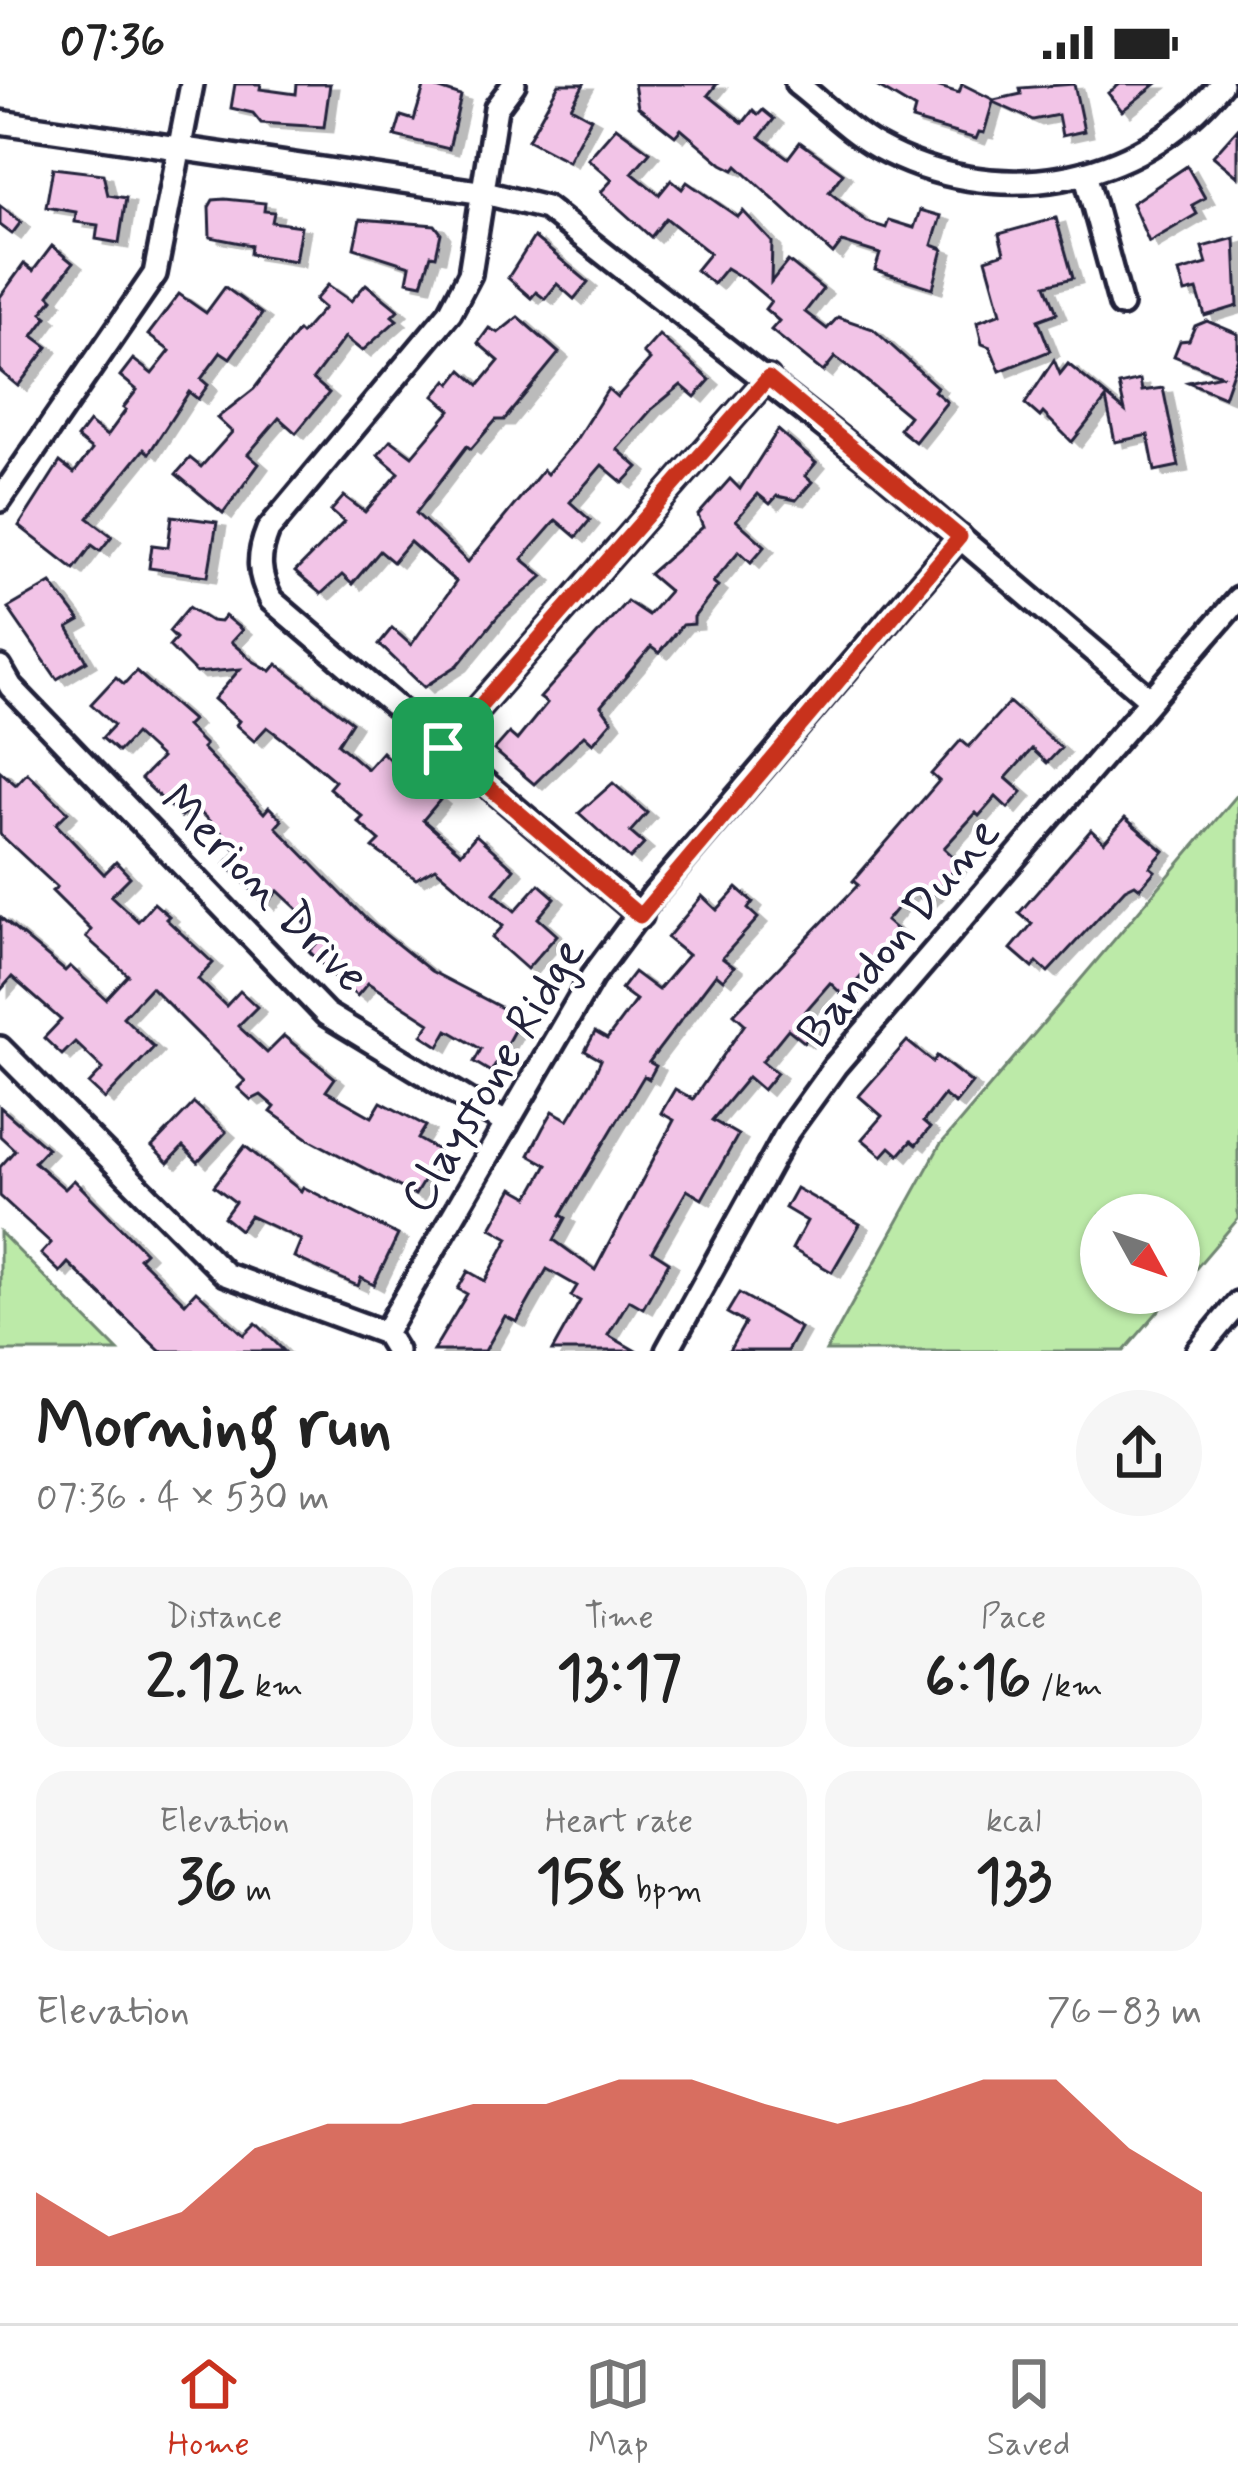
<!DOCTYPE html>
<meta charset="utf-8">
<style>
:root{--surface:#fff;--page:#f6f6f6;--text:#222;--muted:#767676;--line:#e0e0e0;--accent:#c8321e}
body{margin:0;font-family:Mynerve,sans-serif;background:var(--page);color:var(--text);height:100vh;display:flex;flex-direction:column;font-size:45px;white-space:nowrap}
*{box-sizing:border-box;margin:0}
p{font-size:39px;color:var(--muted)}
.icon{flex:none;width:66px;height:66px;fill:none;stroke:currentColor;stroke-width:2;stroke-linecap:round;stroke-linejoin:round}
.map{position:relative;height:1267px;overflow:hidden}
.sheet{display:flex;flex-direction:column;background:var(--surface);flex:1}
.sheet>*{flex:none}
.needle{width:78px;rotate:130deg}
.controls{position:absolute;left:1080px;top:1110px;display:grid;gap:24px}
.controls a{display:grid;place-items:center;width:120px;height:120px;border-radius:50%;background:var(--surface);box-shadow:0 3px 9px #0004;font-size:60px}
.pin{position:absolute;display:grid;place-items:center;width:102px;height:102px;color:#fff;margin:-51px;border-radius:24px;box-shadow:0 6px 18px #0006}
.round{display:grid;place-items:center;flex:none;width:126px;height:126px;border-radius:63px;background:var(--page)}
.summary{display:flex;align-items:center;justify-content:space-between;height:204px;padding:0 36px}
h1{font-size:66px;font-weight:700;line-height:90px}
.metrics{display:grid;grid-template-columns:repeat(3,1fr);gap:18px;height:204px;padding:12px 36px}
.metrics div{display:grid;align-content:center;border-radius:30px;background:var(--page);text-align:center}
.metrics b{font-size:60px;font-weight:700}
.metrics small{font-size:33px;font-weight:400}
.metrics p{font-size:33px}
.chart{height:336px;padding:24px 36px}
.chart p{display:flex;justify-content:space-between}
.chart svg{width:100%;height:216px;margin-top:12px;fill:var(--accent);opacity:.7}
.status{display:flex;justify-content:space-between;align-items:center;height:84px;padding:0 60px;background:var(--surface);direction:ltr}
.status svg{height:33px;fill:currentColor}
.tabs{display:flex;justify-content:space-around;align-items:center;height:168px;border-top:3px solid var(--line);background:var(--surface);font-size:33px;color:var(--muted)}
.tabs a{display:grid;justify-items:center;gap:6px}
.tabs .selected{color:var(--accent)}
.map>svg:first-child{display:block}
.green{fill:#bceaa8;stroke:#6f8672;stroke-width:3}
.building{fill:#f2c4e7;stroke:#22223b;stroke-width:3;filter:url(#shadow)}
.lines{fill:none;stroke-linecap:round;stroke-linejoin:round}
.minor-casing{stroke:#22223b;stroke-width:30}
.minor{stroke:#fff;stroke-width:21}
.route-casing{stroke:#fff;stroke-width:24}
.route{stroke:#c8321e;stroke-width:15}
.labels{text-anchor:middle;stroke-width:9;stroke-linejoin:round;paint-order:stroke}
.street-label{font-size:48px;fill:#22223b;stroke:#fff}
</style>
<div class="status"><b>07:36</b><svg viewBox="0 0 49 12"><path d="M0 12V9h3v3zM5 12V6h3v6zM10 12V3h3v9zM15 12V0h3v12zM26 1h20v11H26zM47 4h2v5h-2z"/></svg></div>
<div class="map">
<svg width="1238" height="1267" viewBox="0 0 1238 1267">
<defs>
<filter id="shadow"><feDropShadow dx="9" dy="5" stdDeviation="0" flood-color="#0004"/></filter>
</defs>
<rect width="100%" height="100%" fill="#fff"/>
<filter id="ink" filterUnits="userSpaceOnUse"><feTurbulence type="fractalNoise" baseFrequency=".00833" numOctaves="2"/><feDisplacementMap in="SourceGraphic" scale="24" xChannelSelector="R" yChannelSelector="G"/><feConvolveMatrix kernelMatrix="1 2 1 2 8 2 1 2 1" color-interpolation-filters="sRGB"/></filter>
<g filter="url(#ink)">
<g class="green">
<path d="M1238 710V1135L1179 1204V1131H1101V1209H1174L1124 1267H826L940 1061Z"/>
<path d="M0 1148 118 1267H0Z"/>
</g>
<g class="building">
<path d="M235 0H261L260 5 296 10 297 0H330L324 43 261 39 253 29 231 24Z"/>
<path d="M425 0 461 12 449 65 395 52 401 32 414 36Z"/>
<path d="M559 0H584L571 23 591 34 568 77 528 56Z"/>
<path d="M634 0H717L708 11 743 39 753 26 758 31 763 26 774 35 760 53 788 74 800 58 843 89 829 108 867 138 886 144 889 136 914 144 920 126 941 132 932 161 943 165 933 204 875 186 880 170 842 158 833 170 737 82 734 86 722 80 681 45 675 52 638 23Z"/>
<path d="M873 0H930L959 9 962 0 994 16 1021 10 1020 4 1074 0 1084 47 1062 52 1058 31 1033 36 993 18 984 49 979 48 976 55 912 36 915 25Z"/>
<path d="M1120 0H1156L1122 27 1108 9Z"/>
<path d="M616 43 650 68 632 89 659 111 671 96 682 105 687 98 738 133 743 127 772 158 771 198 788 177 823 205 805 228 827 245 838 233 873 245 937 303 934 307 947 318 915 358 899 345 909 332 857 289 835 273 823 288 771 246 779 237 765 225 771 217 746 196 726 184 713 200 696 186 710 169 666 134 651 153 601 108 612 96 588 75Z"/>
<path d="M1238 44V93L1213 72Z"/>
<path d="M1187 82 1205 114 1192 121 1197 130 1149 158 1132 119Z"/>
<path d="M53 84 103 90 108 111 126 114 119 159 96 155 98 141 75 138 76 128 46 123Z"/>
<path d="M225 115 265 119 264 127 274 128 272 138 301 142 295 177 250 170 251 161 210 153 209 123 213 116Z"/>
<path d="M0 122 21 138 12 150 0 141Z"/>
<path d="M1056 134 1073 194 1046 201 1057 229 1038 236 1050 267 1000 287 990 263 982 260 977 238 1001 229 986 175 1004 169 999 150Z"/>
<path d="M360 135 435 141 441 149 436 172 431 171 422 200 407 197 410 182 354 164Z"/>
<path d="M534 153 588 198 574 215 557 200 545 215 536 208 531 214 508 194Z"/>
<path d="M1235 154 1238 222 1205 232 1197 206 1185 209 1179 188 1207 180 1202 163Z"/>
<path d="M52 162 73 179 49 211 53 215 42 229 47 233 33 252 48 263 18 302 0 287V213L24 180 33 187Z"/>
<path d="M366 200 398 226 392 232 397 236 362 267 345 253 313 295 329 309 296 349 279 334 248 370 259 380 223 429 176 390 190 374 201 383 232 348 217 334 254 305 298 247 301 250 324 224 315 216 328 201 351 217Z"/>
<path d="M225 203 262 230 230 274 221 268 201 295 208 301 198 315 189 308 149 369 144 365 88 434 112 452 100 467 92 461 74 485 19 442 60 378 74 389 92 366 77 354 89 338 107 352 126 326 123 324 137 306 120 292 133 275 152 290 170 267 148 251 179 210 206 229Z"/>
<path d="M518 233 559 269 504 336H496L471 365 467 362 416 429 468 478 543 386 547 390 575 357 608 305 617 313 650 276 643 269 659 251 710 296 695 313 681 301 652 325 617 365 638 383 623 399 602 381 570 418 590 436 576 453 556 436 522 475 543 492 498 532 458 581 424 603 379 560 392 544 411 561 456 498 410 458 393 478 380 467 352 500 342 491 321 510 295 488 344 438 331 427 344 412 365 428 399 389 378 371 391 356 412 372 451 326 434 312 447 296 451 300 462 286 479 301 499 277 478 259 489 244 498 249Z"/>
<path d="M1207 237 1238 250V273L1224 313 1188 298 1221 291 1174 272 1180 257 1189 256 1195 242Z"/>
<path d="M1054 276 1060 290 1068 280 1125 327 1119 301 1140 296 1142 307 1163 304 1179 382 1155 387 1148 351 1115 358 1106 315 1072 358 1043 329 1040 333 1025 320Z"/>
<path d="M778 346 816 379 805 392 812 398 796 416 777 412 770 420 758 410 736 436 765 462 751 478 739 467 713 498 718 502 694 533V540L682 541 659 569 651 563 601 622 612 637 593 659 584 651 534 700 494 666 509 649 517 656 547 619 540 614 627 517 648 531 669 507 649 490 703 443 698 431 730 395 740 405Z"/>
<path d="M172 432 217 438 208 492 149 484 152 461 168 463Z"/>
<path d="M51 499 80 537 68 544 87 577 57 595 8 524Z"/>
<path d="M189 523 211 537 220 538 225 532 242 546 231 558 253 577 271 587 277 580 352 638 338 660 367 685 382 668 421 707 424 703 440 716 423 736 461 769 476 751 514 785 494 809 515 827 539 800 555 814 538 834 557 851 527 885 492 854 503 842 435 784 416 795 373 764 380 757 358 738 363 733 329 704 335 697 304 671 267 643 254 657 236 641 239 637 214 615 240 585 196 589 169 562 176 554 169 547Z"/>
<path d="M136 587 192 636 186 642 205 661 202 664 264 729 269 723 282 736 276 743 367 836 431 887 521 934 491 988 474 978 481 965 448 946 439 962 422 951 430 939 368 899 357 912 341 899 309 867 321 855 304 839 308 835 278 807 266 820 225 780 237 767 222 749 192 721 181 733 141 695 161 674 135 650 118 668 102 654 114 641 91 620 116 593 124 600Z"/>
<path d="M1009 618 1061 664 1047 679 1032 665 1006 694 1022 708 1008 724 996 713 979 732 976 729 944 764 960 779 940 803 926 818 912 806 886 837 899 848 859 895 844 912 830 899 803 930 818 942 804 958 788 945 762 977 777 989 763 1006 748 993 712 1036 738 1051 702 1115 687 1106 652 1167 669 1178 643 1224 629 1216 608 1251 636 1267H552L580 1217 571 1212 577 1202 547 1185 517 1238 505 1232 485 1267H433L467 1210 458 1205 468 1187 485 1197 509 1154 491 1144 513 1104 529 1113 547 1081 529 1071 543 1044 553 1027 568 1036 591 998 601 976 585 967 595 948 607 955 636 916 621 905 634 888 658 906 688 871 667 854 702 812 717 826 737 804 753 818 748 825 758 834 722 874 734 883 723 896 716 890 649 978 656 982 649 995 644 992 561 1131 566 1134 554 1156 595 1186 674 1036 661 1029 675 1005 693 1015 745 940 734 930 858 801 853 797 939 697 931 690 961 656 969 663Z"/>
<path d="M0 687 16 701 27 689 68 728 56 740 104 790 116 778 130 793 111 812 138 837 154 819 169 832 166 835 213 879 198 895 226 922 240 907 257 923 238 942 267 969 284 952 335 994 326 1007 372 1033 381 1018 426 1042 418 1055 441 1068 415 1111 309 1055 271 1028 275 1023 261 1011 251 1016 238 1004 245 997 151 903 123 933 154 963 105 1015 89 1000 103 985 75 958 62 971 44 954 61 936 12 893 0 907V833L65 887 70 882 106 915 128 891 86 853 91 846 52 807 57 803 0 750Z"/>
<path d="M613 699 647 729 630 748 644 760 630 775 579 729Z"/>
<path d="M1125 734 1164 767 1150 783 1155 787 1140 804 1135 800 1125 805 1048 888 1037 878 1033 884 1011 865 1032 840 1019 829 1091 746 1104 758Z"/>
<path d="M907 957 933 978 937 972 972 999 955 1020 944 1011 923 1038 930 1044 916 1061 911 1057 899 1071 890 1063 882 1072 862 1055 882 1032 859 1012Z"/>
<path d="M194 1019 226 1048 198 1078 183 1063 168 1079 152 1063Z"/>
<path d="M0 1023 47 1064 34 1078 65 1105 74 1096 145 1168 139 1174 185 1219 196 1207 244 1251 256 1239 284 1267H160L68 1179 60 1188 41 1170 51 1159 0 1112V1083L15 1066 0 1052Z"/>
<path d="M245 1062 301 1107 303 1103 398 1151 374 1201 361 1194 358 1202 294 1173 301 1156 250 1132 240 1146 224 1133 235 1118 214 1102Z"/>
<path d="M796 1104 860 1140 832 1188 792 1165 807 1137 785 1124Z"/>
<path d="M739 1209 800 1244 787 1267H729L745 1239 727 1229Z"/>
</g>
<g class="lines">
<defs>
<g id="minor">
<path d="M514 0 496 24 470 190 450 228 268 446C257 473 258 490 271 516L641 832"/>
<path d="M797 0C823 20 849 47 878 63 993 126 1138 104 1221 0"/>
<path d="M0 38 485 109 546 124 884 389 1150 615"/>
<path d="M1085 89 1121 221"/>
<path d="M0 416 155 190 192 0"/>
<path d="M0 584 11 603 326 930 507 1040"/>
<path d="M443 664 768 294"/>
<path d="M0 964 225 1190 385 1249 396 1267"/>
<path d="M385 1249 592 893 654 810 960 453"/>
<path d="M667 1267 788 1047 835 982 1238 515"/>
<path d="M1198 1267 1238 1219"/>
</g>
</defs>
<use href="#minor" class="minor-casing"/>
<use href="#minor" class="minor"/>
</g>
</g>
<g class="lines" filter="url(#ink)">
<defs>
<path id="route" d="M768 294 960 453 640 832 443 664Z"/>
</defs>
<use href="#route" class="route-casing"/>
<use href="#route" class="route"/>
</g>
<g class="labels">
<g class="street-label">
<text transform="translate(266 803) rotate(45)" y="17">Merion Drive</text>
<text transform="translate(897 847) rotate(-50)" y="17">Bandon Dune</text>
<text transform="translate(491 990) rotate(-59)" y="17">Claystone Ridge</text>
</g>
</g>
</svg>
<div class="controls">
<a><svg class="needle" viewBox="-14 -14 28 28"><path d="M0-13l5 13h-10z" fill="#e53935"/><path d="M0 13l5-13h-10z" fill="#767676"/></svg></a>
</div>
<div class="pin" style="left:443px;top:664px;background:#1e9e55"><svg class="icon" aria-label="arrive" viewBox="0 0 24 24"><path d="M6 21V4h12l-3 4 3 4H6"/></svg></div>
</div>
<section class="sheet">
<div class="summary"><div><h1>Morning run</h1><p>07:36 · 4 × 530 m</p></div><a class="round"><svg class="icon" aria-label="share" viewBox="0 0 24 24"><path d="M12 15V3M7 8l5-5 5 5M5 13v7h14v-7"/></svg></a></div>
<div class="metrics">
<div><p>Distance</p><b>2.12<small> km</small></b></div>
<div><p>Time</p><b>13:17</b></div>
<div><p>Pace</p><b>6:16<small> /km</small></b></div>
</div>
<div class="metrics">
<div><p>Elevation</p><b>36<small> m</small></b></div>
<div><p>Heart rate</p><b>158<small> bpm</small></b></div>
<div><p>kcal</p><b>133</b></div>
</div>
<div class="chart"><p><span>Elevation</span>76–83 m</p>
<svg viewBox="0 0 160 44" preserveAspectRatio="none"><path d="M0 44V29L10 38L20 33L30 20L40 15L50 15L60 11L70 11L80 6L90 6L100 11L110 15L120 11L130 6L140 6L150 20L160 29V44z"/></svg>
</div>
</section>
<nav class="tabs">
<a class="selected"><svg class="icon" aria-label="home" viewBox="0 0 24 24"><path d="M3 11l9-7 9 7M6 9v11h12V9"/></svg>Home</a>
<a><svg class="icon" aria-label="map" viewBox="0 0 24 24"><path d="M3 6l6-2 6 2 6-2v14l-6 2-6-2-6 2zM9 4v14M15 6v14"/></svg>Map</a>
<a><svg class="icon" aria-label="saved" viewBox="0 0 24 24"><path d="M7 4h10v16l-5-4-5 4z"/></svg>Saved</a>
</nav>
